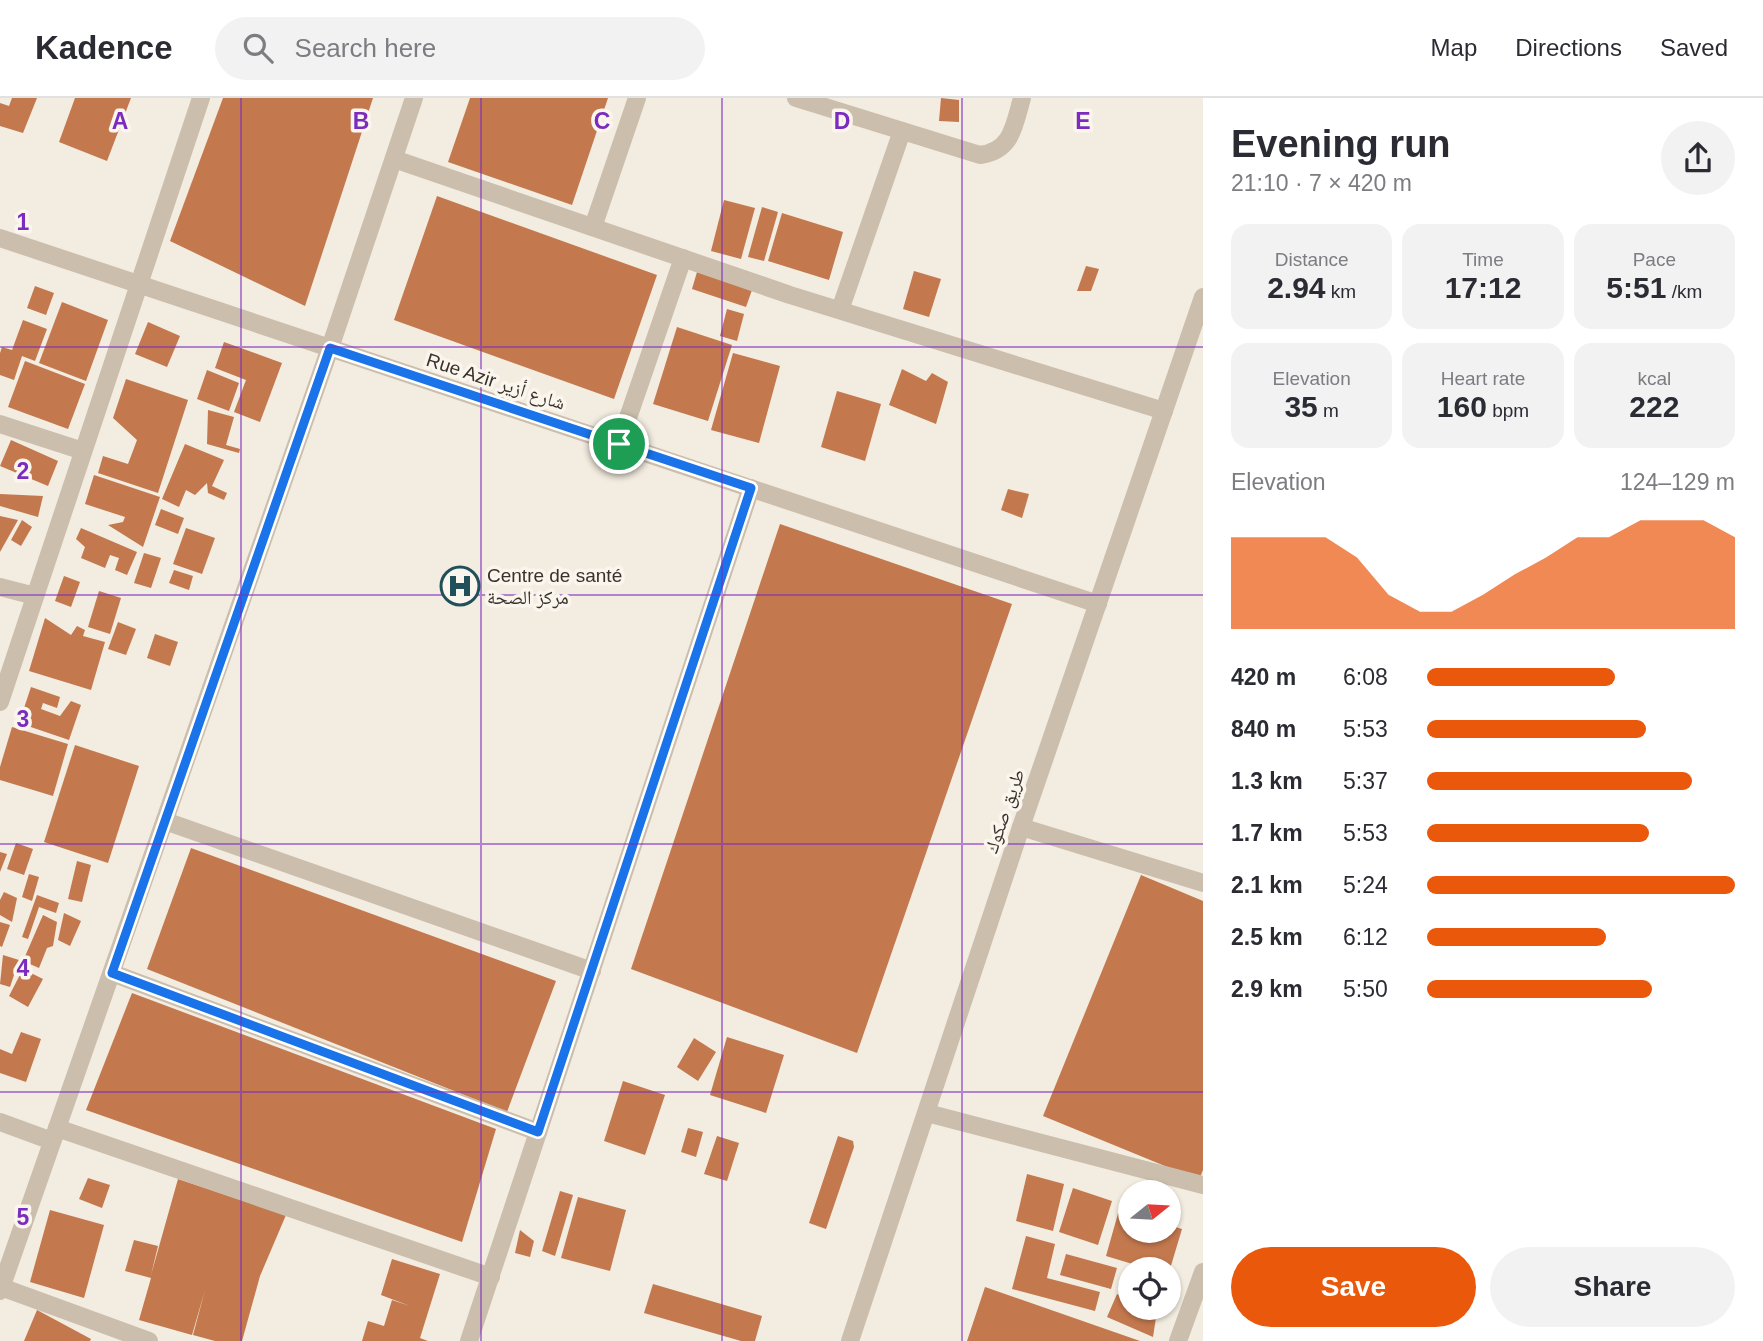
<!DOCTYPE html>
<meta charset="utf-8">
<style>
:root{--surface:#fff;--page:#f2f2f3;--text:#2b2b33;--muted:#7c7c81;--line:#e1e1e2;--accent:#ea580c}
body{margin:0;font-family:Helvetica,"Noto Naskh Arabic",sans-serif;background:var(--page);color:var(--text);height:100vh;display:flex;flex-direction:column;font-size:26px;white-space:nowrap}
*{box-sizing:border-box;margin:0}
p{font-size:23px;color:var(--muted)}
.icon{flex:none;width:38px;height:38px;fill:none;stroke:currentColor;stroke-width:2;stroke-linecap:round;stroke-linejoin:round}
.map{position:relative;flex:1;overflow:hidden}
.details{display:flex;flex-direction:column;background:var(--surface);width:560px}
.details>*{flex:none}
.needle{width:46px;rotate:72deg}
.buttons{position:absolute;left:1118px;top:1082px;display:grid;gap:14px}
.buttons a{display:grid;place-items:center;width:63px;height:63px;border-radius:50%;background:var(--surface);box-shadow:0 2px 5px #0004;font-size:35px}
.pin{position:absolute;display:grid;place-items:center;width:60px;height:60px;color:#fff;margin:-30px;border:4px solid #fff;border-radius:50%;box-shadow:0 2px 7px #0007}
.round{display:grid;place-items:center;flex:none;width:74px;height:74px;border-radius:37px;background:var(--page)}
.headline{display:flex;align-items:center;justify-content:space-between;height:119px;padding:0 28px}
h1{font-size:38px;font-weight:700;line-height:52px}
.metrics{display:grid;grid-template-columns:repeat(3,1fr);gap:10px;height:119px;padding:7px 28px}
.metrics div{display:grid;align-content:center;border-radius:18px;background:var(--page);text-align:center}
.metrics b{font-size:30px;font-weight:700}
.metrics small{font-size:19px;font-weight:400}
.metrics p{font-size:19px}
.chart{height:196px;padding:14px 28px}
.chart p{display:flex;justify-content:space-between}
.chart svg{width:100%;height:126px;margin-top:7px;fill:var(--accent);opacity:.7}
.button{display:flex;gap:14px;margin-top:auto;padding:14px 28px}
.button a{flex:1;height:80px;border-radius:42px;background:var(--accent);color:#fff;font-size:28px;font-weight:700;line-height:80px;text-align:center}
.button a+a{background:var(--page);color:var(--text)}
ul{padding:0 28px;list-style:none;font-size:23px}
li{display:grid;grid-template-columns:112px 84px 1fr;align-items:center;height:52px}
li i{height:18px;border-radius:9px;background:var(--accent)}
header{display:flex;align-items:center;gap:42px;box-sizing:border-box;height:98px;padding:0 35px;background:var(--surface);border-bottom:2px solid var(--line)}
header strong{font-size:33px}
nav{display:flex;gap:38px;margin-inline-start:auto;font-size:24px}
.search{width:490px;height:63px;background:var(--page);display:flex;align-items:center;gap:18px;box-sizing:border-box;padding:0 24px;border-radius:38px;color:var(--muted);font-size:26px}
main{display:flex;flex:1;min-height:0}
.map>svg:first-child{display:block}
.building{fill:#c3784e}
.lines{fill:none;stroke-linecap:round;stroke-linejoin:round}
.minor{stroke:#cbbeac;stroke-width:18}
.route-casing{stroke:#fff;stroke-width:14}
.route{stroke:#1a73e8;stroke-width:9}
.grid{fill:none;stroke:#7b2cbf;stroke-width:2;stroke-opacity:0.55}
.labels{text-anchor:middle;stroke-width:7;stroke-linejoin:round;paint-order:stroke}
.street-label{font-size:19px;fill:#39312b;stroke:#faf5ed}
.poi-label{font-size:19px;fill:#39312b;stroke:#faf5ed;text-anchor:start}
.grid-label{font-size:23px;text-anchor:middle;font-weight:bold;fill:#7b2cbf;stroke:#faf5ed;stroke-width:7;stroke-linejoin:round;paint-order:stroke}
</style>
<header>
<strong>Kadence</strong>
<div class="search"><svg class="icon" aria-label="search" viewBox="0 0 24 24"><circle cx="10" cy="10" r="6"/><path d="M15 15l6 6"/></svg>Search here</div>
<nav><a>Map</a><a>Directions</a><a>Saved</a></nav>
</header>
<main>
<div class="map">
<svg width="1203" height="1243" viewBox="0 0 1203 1243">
<rect width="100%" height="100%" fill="#f3ece0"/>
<g class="building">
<path d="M12 0H37L23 35 0 28V5L9 8Z"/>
<path d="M75 0H131L107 63 59 44Z"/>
<path d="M223 0H373L305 208 170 143Z"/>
<path d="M470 0H608L572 107 448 64Z"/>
<path d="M941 0 959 2V24L939 23Z"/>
<path d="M437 98 657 177 614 301 394 222Z"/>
<path d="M724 102 755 110 741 161 711 153Z"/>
<path d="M762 109 778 114 764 163 748 159Z"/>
<path d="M782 115 843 134 829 182 768 163Z"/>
<path d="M1086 168 1099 171 1091 193H1077Z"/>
<path d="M914 173 941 181 929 219 903 211Z"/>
<path d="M697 174 752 192 746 209 692 191Z"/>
<path d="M35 188 54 195 46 217 27 210Z"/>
<path d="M62 204 108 222 86 283 39 265Z"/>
<path d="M727 211 744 216 737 243 720 238Z"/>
<path d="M23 222 47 231 35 263 22 258 14 282 0 277V255L2 249 12 252Z"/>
<path d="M148 224 180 238 167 269 135 256Z"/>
<path d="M677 229 732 247 708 323 653 306Z"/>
<path d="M224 244 282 265 260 324 234 314 246 282 215 270Z"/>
<path d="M733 255 780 268 759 345 711 332Z"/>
<path d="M25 263 85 286 68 331 8 309Z"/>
<path d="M902 271 926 283 932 275 948 284 936 326 889 307Z"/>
<path d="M207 272 239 285 229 313 197 301Z"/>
<path d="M126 281 188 302 158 395 98 375 103 358 128 366 137 342 113 320Z"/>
<path d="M837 293 881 306 865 363 821 349Z"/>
<path d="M208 312 234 319 226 347 240 351 239 355 207 346Z"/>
<path d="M11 342 58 363 48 388 0 368Z"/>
<path d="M185 346 224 362 212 388 227 395 224 402 208 395 207 385 195 397 186 392 179 409 162 401Z"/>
<path d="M94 377 160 399 143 449 108 427 123 424 125 419 85 406Z"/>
<path d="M1008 391 1029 396 1022 420 1001 412Z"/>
<path d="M0 396 43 398 38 419 0 408Z"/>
<path d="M161 411 184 420 178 436 155 427Z"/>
<path d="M0 418 18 422 0 454Z"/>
<path d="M22 422 32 429 21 448 11 442Z"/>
<path d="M780 426 1012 506 857 955 631 871Z"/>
<path d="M81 430 137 454 127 477 115 472 119 460 110 457 105 470 81 460 85 449 76 441Z"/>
<path d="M186 430 215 440 202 476 173 466Z"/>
<path d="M144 455 161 460 151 490 134 485Z"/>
<path d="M174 472 193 478 189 492 169 485Z"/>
<path d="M64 478 80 484 71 509 55 503Z"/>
<path d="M99 493 121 500 110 536 88 529Z"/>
<path d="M45 520 71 537 77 528 85 532 83 538 105 544 91 592 29 573Z"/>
<path d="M118 524 136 531 126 557 108 551Z"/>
<path d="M155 536 178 544 170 568 147 560Z"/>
<path d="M31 589 60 599 57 610 43 605 41 611 60 618 71 603 81 607 69 642 19 625Z"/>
<path d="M12 629 68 646 53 698 0 682V669Z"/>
<path d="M75 647 139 668 108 765 44 744Z"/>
<path d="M16 745 33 751 24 777 7 771Z"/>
<path d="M191 750 556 883 507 1014 147 871Z"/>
<path d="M0 754 7 756 0 774Z"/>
<path d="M77 763 91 767 82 804 68 801Z"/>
<path d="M29 776 39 779 32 803 22 799Z"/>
<path d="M1141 777 1203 803V1072L1199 1082 1043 1018Z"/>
<path d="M4 794 17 800 12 824 0 817V802Z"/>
<path d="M37 797 59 805 56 815 39 809 28 841 22 839Z"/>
<path d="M64 815 81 823 70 848 58 842Z"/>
<path d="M43 817 57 824 53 848 47 850 39 870 23 863Z"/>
<path d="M0 824 10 827 2 849 0 848Z"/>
<path d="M3 857 19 862 10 889 0 886Z"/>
<path d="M23 871 43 881 28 909 9 898Z"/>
<path d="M132 895 496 1031 462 1144 86 1012Z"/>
<path d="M21 934 41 941 26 984 0 975V951L12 956Z"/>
<path d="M727 939 784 957 766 1015 710 997Z"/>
<path d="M694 940 716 954 698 983 677 969Z"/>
<path d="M623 983 665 997 645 1057 604 1043Z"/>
<path d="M688 1030 703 1034 696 1059 681 1054Z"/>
<path d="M717 1038 739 1045 727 1083 704 1076Z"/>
<path d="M838 1038 853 1043 854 1049 826 1131 809 1125Z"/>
<path d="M1027 1076 1064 1086 1053 1133 1016 1123Z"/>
<path d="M88 1080 110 1087 102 1110 79 1101Z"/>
<path d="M178 1081 286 1117 260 1178 242 1243H215L193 1237 205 1192 192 1237 139 1222 151 1180 125 1173 134 1142 158 1148 151 1177Z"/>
<path d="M1073 1090 1112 1103 1098 1147 1059 1134Z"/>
<path d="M560 1093 573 1097 555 1158 542 1153Z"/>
<path d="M578 1099 626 1112 610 1173 561 1160Z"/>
<path d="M50 1112 104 1127 84 1200 30 1184Z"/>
<path d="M1119 1112 1130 1116V1132H1169V1127L1182 1131 1170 1171H1149L1106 1158Z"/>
<path d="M520 1132 534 1143 530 1159 515 1155Z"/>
<path d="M1026 1138 1055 1146 1047 1180 1100 1194 1095 1213 1012 1191Z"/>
<path d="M1066 1156 1117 1170 1111 1191 1060 1177Z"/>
<path d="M392 1161 440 1176 420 1240 428 1243H362L368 1223 384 1228 392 1202 410 1208 381 1197Z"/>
<path d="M1126 1174 1130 1175V1194L1121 1191Z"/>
<path d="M653 1186 762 1218 755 1243H741L644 1215Z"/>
<path d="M985 1189 1140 1243H967Z"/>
<path d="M1117 1196 1130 1202V1209H1147L1157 1213 1153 1239 1107 1219Z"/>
<path d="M37 1212 91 1241 90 1243H24Z"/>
</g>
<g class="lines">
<g class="minor">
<path d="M796 0 980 57C1012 53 1014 28 1022 0"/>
<path d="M394 61 790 197 1164 313"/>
<path d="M593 129 637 0"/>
<path d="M0 140 1098 506"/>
<path d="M840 212 902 33"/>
<path d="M0 326 83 353"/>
<path d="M619 346 683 160"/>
<path d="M0 489 35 498"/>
<path d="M0 604 201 0"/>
<path d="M165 723 592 873"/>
<path d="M1021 729 1203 785"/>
<path d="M112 875 538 1034"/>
<path d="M927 1015 1203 1087"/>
<path d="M0 1024 52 1043"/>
<path d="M57 1030 491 1179"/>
<path d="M1 1189 149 1243"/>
<path d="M0 1193 330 250 414 0"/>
<path d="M469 1243 751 390"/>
<path d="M850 1243 1021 729 1203 199"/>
<path d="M1178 1243 1203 1174"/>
</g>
</g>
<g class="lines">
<defs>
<path id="route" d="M330 250 751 390 538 1034 112 875Z"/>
</defs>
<use href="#route" class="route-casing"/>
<use href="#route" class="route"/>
</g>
<path class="grid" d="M241 0V1243M481 0V1243M722 0V1243M962 0V1243M0 249H1203M0 497H1203M0 746H1203M0 994H1203"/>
<defs>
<symbol id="hospital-ring" viewBox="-11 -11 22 22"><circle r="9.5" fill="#faf5ed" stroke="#21505a" stroke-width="1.5"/><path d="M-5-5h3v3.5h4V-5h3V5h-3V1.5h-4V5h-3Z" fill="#21505a"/></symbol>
</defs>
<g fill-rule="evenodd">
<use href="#hospital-ring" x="438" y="466" width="44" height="44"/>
</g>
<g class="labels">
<g class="street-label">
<text transform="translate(496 283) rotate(18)" y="7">Rue Azir شارع أزير</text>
<text transform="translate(1004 713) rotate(-71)" y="7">طريق صكوك</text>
</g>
<g class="poi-label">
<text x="487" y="484">Centre de santé<tspan x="487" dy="22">مركز الصحة</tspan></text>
</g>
</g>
<g class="grid-label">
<text x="120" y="31">A</text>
<text x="361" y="31">B</text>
<text x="602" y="31">C</text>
<text x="842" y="31">D</text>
<text x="1083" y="31">E</text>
<text x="23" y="132">1</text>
<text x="23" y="381">2</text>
<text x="23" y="629">3</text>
<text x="23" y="878">4</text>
<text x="23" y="1127">5</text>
</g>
</svg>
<div class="buttons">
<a><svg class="needle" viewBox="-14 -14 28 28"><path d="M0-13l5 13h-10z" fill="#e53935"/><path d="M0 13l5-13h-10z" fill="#7c7c81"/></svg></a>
<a><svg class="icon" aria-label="locate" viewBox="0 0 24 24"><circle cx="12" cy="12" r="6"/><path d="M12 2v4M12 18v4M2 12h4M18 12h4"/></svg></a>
</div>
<div class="pin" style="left:619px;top:346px;background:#1e9e55"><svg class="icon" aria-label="arrive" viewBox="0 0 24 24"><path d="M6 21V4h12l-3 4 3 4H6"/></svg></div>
</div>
<section class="details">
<div class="headline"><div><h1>Evening run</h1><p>21:10 · 7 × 420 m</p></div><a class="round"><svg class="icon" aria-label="share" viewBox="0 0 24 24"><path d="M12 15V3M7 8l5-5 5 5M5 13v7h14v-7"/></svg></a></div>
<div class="metrics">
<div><p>Distance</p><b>2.94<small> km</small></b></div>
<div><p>Time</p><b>17:12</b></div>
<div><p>Pace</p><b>5:51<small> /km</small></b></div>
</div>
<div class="metrics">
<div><p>Elevation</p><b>35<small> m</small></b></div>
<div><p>Heart rate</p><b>160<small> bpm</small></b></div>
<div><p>kcal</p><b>222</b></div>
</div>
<div class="chart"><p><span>Elevation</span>124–129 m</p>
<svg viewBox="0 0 160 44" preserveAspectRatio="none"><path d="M0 44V12L10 12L20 12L30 12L40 19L50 32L60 38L70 38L80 32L90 25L100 19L110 12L120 12L130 6L140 6L150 6L160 12V44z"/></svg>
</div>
<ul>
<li><b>420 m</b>6:08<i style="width:61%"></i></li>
<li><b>840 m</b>5:53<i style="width:71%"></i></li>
<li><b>1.3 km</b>5:37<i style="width:86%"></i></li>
<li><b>1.7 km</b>5:53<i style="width:72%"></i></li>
<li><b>2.1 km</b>5:24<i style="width:100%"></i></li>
<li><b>2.5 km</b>6:12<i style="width:58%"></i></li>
<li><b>2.9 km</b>5:50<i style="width:73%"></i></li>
</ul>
<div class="button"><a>Save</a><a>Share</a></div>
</section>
</main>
